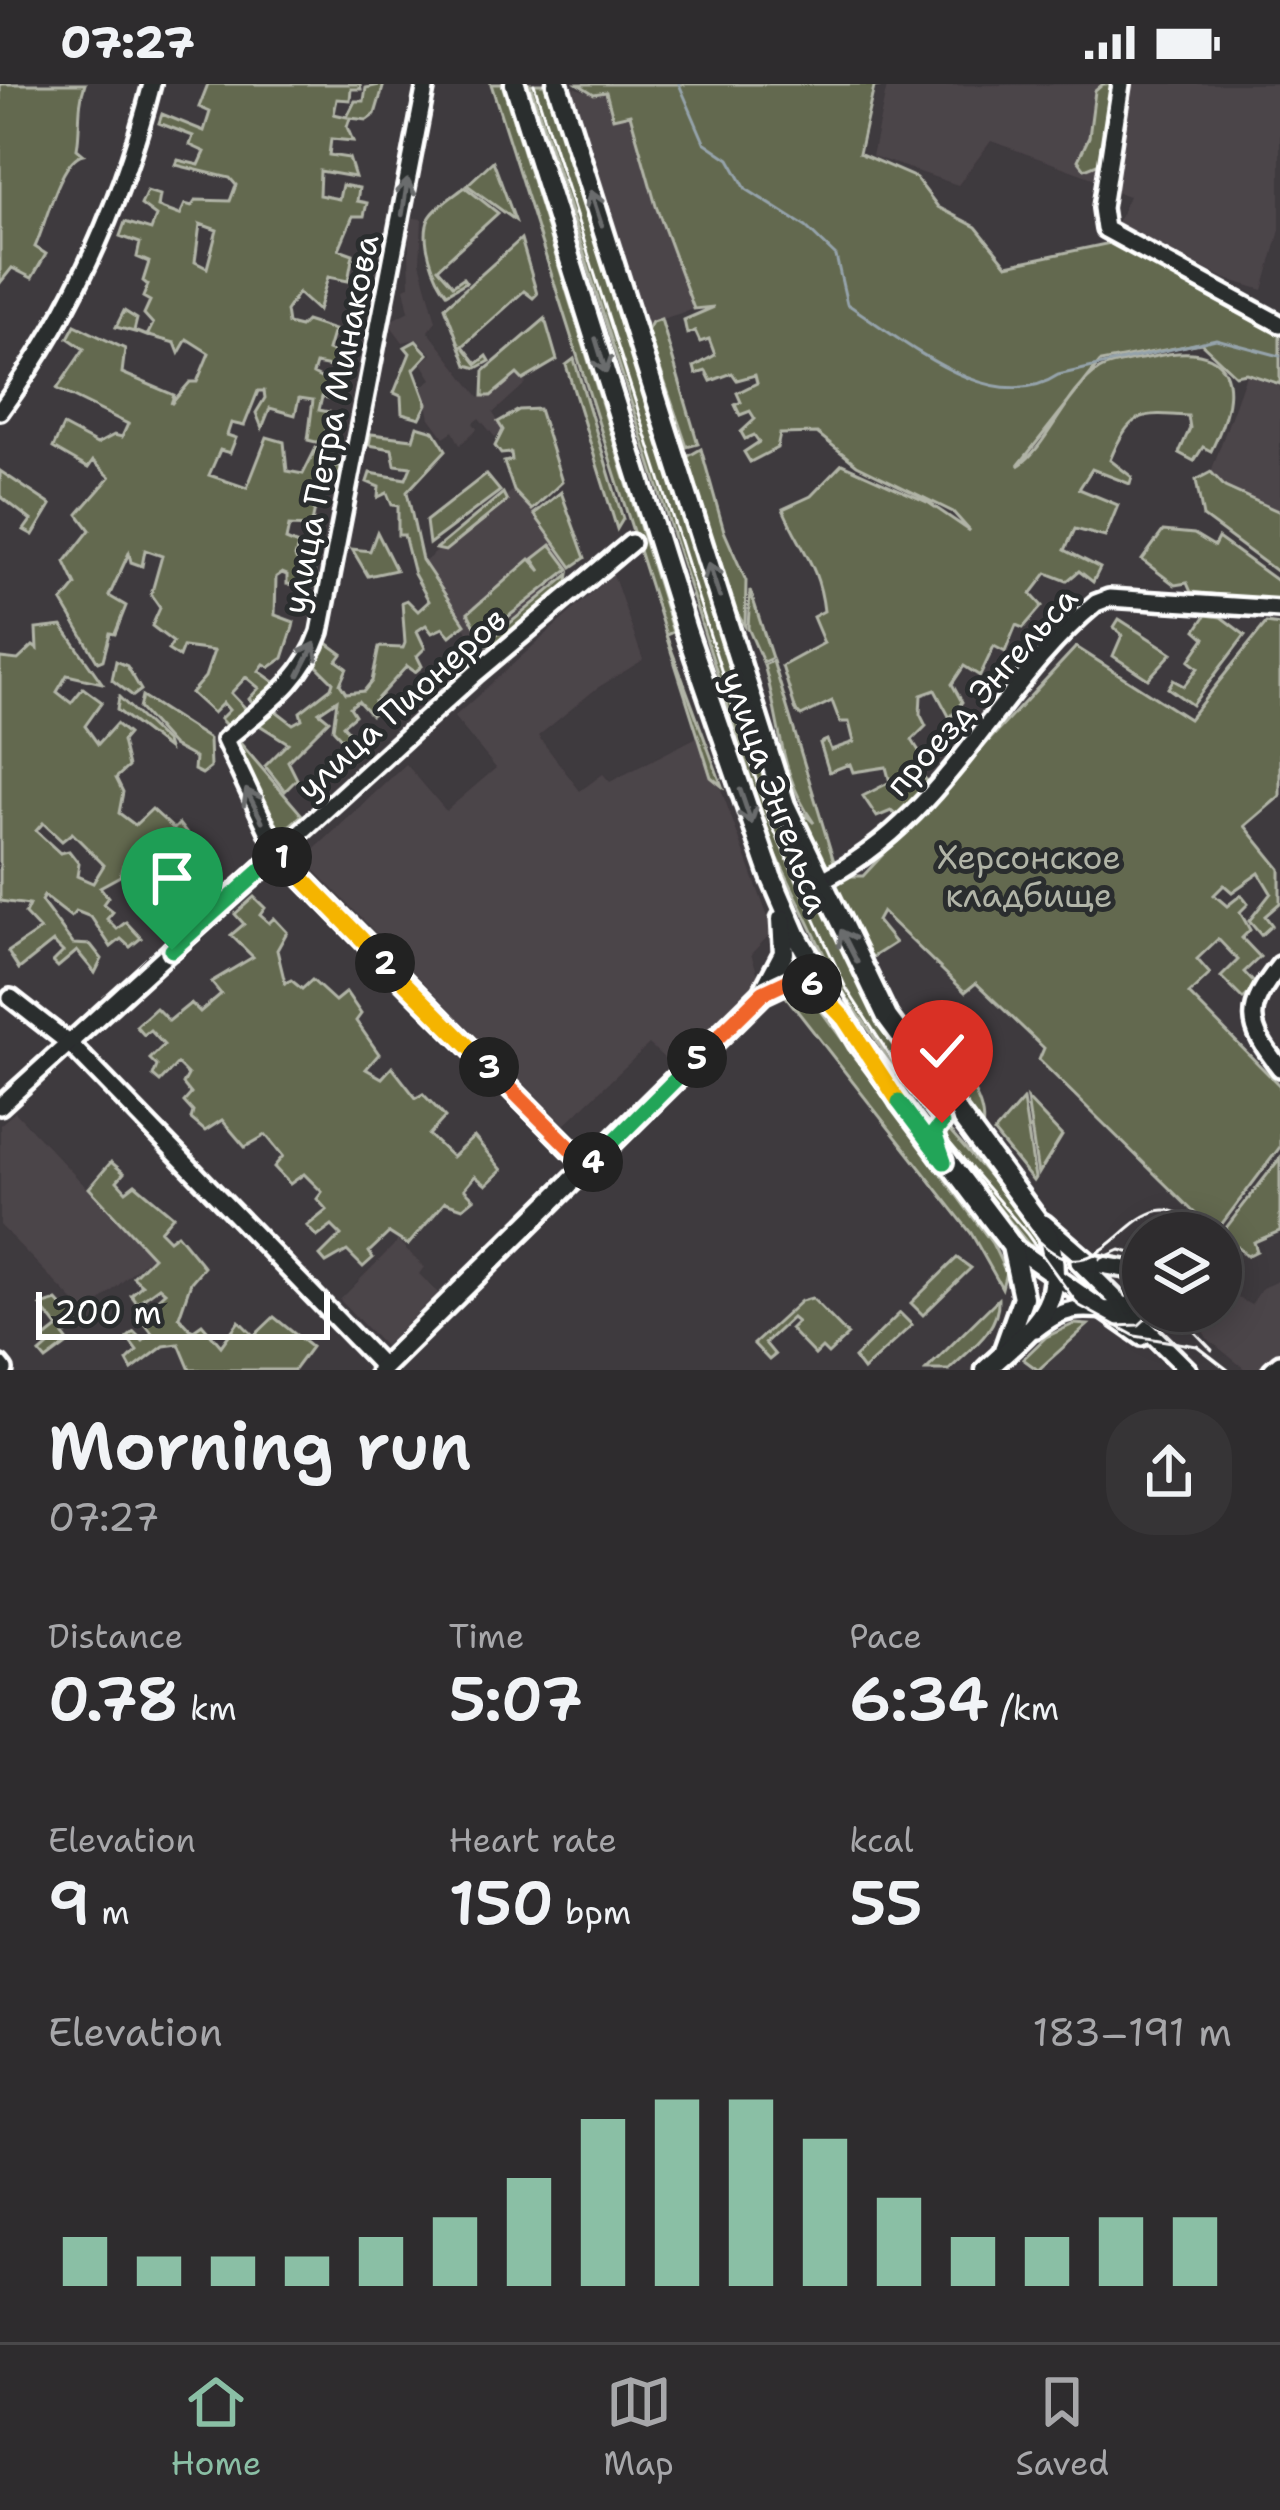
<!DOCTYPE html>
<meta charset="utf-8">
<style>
:root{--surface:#2e2c2e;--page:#363436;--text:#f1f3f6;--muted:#a7a7aa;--line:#49484a;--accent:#8abfa5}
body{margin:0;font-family:"Shantell Sans",sans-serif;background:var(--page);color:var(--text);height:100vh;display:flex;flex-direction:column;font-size:45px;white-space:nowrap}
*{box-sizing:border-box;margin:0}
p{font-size:39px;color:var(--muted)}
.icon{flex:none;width:66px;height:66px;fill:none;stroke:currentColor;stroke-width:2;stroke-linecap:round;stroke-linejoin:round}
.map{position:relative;height:1286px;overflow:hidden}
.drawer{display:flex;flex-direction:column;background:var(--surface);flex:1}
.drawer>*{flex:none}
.buttons{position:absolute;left:1122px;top:1128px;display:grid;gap:24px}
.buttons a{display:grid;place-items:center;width:120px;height:120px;border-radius:50%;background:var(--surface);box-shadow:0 6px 30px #0003,0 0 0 3px var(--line);font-size:60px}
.scale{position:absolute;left:36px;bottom:30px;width:294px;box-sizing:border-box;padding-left:12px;border:6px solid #fff;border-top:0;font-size:33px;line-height:42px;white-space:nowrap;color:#fff;-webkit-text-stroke:9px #2a2d2e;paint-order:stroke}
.pin{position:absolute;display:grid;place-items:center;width:102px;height:102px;color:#fff;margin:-123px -51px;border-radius:50% 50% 50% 0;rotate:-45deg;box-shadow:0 0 12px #0007}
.pin .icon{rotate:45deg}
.km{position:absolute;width:60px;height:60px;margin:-30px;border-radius:50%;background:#222;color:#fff;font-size:33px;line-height:60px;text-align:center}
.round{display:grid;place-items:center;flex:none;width:126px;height:126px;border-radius:48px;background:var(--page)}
.head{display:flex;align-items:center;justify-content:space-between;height:204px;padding:0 48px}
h1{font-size:66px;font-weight:600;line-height:90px}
.stats{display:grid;grid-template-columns:repeat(3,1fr);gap:18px;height:204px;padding:12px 48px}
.stats div{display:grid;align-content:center}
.stats b{font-size:60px;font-weight:600}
.stats small{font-size:33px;font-weight:400}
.stats p{font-size:33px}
.chart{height:336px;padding:24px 48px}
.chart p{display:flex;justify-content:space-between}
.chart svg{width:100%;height:216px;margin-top:12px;stroke:var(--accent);stroke-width:6}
.status{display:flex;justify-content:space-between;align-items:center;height:84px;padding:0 60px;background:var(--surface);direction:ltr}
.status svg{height:33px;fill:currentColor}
.tabs{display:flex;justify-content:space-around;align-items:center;height:168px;border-top:3px solid var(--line);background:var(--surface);font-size:33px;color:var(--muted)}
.tabs a{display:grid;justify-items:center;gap:6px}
.tabs .active{color:var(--accent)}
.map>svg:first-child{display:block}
.built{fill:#4c4449}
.green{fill:#63694f;stroke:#b1b4a7;stroke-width:3;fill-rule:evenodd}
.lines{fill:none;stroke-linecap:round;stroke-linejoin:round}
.stream{stroke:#95a3ab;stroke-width:3}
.minor-casing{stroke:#fff;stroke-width:24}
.major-casing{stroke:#fff;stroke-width:27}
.minor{stroke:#2a2d2e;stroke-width:15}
.major{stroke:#2a2d2e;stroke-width:18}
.tram{stroke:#fff;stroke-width:3}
.oneway{stroke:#6a6c6d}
.split-1-casing{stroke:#fff;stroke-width:24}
.split-2-casing{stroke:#fff;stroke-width:24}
.split-3-casing{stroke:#fff;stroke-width:24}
.split-4-casing{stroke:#fff;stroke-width:24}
.split-5-casing{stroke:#fff;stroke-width:24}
.split-6-casing{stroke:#fff;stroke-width:24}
.split-7-casing{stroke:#fff;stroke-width:24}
.split-8-casing{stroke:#fff;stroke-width:24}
.split-1{stroke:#22a559;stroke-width:15}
.split-2{stroke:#f5b400;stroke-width:15}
.split-3{stroke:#f5b400;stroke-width:15}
.split-4{stroke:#f0652b;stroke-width:15}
.split-5{stroke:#22a559;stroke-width:15}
.split-6{stroke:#f0652b;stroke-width:15}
.split-7{stroke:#f5b400;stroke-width:15}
.split-8{stroke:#22a559;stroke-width:15}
.labels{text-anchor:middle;stroke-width:10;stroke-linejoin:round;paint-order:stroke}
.street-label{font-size:33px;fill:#fff;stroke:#2a2d2e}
.park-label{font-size:33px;fill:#b1b4a7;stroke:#2a2d2e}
</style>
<div class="status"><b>07:27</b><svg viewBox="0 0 49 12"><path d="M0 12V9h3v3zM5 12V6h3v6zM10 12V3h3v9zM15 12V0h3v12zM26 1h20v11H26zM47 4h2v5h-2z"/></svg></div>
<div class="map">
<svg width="1280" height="1286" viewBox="0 0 1280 1286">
<rect width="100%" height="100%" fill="#3e3a3e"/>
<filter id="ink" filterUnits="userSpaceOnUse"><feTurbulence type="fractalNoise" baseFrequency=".00833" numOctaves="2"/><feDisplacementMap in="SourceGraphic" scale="24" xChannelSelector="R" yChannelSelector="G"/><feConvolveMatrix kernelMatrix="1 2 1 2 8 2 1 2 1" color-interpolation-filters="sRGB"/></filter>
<g filter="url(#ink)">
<g class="built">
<path d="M564 0 594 10 606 7 630 30 656 122 694 225 652 238 640 250Z"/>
<path d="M1115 0 1101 97 991 57 958 101 872 72 887 2Z"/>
<path d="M1131 0H1280V146L1263 206 1226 195 1116 141 1129 112 1113 107Z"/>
<path d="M408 133 422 135 420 178 436 237 428 247 480 314 487 308 492 311 517 289 526 299 493 329 503 346 495 353 479 334 473 339 477 345 460 361 453 347 444 353 430 334 423 302 432 295 422 279 432 270 417 255 403 258 388 238 409 227 404 204 410 202Z"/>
<path d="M1246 291 1280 302V428L1225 403 1211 388Z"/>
<path d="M517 403 575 482 479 563 419 482Z"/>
<path d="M613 490 643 576 597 604 538 652 580 707 603 690 610 698 701 651 773 847 751 870 759 894 703 953 688 950 665 975 649 960 563 1042 304 775 406 680 446 727 496 684 454 633Z"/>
<path d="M15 1028 151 1172 86 1230 0 1141V1041Z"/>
<path d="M398 1157 424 1183 419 1190 438 1209 384 1262 340 1216Z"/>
<path d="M1280 1196V1286H1246L1207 1254 1192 1227H1221V1204L1251 1221 1262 1204Z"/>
</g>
<g class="green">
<path d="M0 0H85C77 22 81 44 77 65L83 70C60 75 46 140 35 163L46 170 32 194 12 184 0 199Z"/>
<path d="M208 0H360L361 5H351L350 16 337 15 334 30 347 33 355 17H364L366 4 384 0 375 30 367 36 350 34 347 43 353 57 331 55 329 71 349 74 355 93 320 87 319 111 339 115 342 101 359 104 357 117 367 119 364 132H353L339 165 353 170 348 197 328 193 318 227 298 209 286 227 288 240 300 243 306 237 334 246 328 266 338 270 336 284 316 280 313 290 342 305 340 316 322 313 319 326 329 328 324 360 308 356 313 316 299 314 295 331 270 324 262 344 256 329 265 314 264 307H258L244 342 231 339 227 351 236 354 230 369 220 366 209 391 247 404 267 353 284 358 287 387 303 390 316 364 333 368 331 382H345L341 400 328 397 314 413 306 411 303 421 315 425 311 443 289 442 286 456 298 461 295 473 301 483H313L318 502 287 500V491L282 489 276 493 275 531 294 538 293 543 283 574 270 583 264 580 259 587 277 600 256 621 249 615 259 604 246 593 231 609 247 626 228 643 220 635 229 626 223 619 213 629 191 609 205 593 214 567 183 563 179 573 168 566 173 558 152 542 160 524 151 511 162 472 145 466 142 482 131 478 129 469 109 512 126 522 115 550 110 549 103 576 98 578 62 518 76 501 65 478 90 446 78 430 110 393 93 377 88 384 53 364 63 342 97 360 114 351 122 353 128 340 57 305 84 265 68 254 75 241 125 265 122 289 174 311 171 320 190 298H197L209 269 187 255 179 269 175 259 116 243 124 227 137 235 134 247 147 252 153 240 144 230 150 217 143 213 148 201 143 197 149 178 137 173 140 159 120 152 125 138 151 146 156 132 141 121 147 107 160 111 158 123 180 131 185 120 192 122 196 116 230 117 236 101 230 94 176 81 178 76 199 81 205 68 190 61 193 52 159 39 162 30 204 47 210 28 199 23ZM200 140 217 146 207 184 195 178Z"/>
<path d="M491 0H502L673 548 666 551 722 702 711 693Z"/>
<path d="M530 0H550L792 754 857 893 934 1018 936 1028 929 1033 839 902 772 762Z"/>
<path d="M578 0H889L874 3 859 69 916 94 938 123 976 143 1007 181 1110 159 1221 213 1280 250V300L1246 289 1235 291 1201 259 1100 278 1018 382C1047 364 1066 307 1099 286 1110 279 1138 276 1152 273 1236 254 1243 302 1211 367L1203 363 1194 377 1179 369 1190 344 1188 332C1140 328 1130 328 1110 376L1132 393 1130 400 1092 385 1079 405 1118 421 1105 453 1075 445 1065 466 1100 484 1093 498 1079 487 1067 497 1047 489 1031 510 1042 522 1023 544 1016 541 1005 568 994 562 980 592 964 582 952 600 962 618 950 634 935 606 921 611 920 630 926 642 912 656 926 678 918 687 930 700 898 733 891 727 877 733 863 712 890 698 886 683 853 688 850 680 829 688 820 659 827 656 831 666 854 658 849 638H840L832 617 801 632 796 627 782 582 824 559 813 533 824 527C819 481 801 466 783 425L811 412 842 380 929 419 970 447 953 428 857 381 817 349 780 350 777 364 750 378 744 368 759 358 754 351 745 355 741 348 755 335 750 327 740 331 735 321 741 318 737 309 757 299 755 291 737 296 732 289 711 297 706 287 696 290 694 283 715 271 709 255 700 258 695 247 687 250 684 236 714 223 694 225 656 122 630 30 613 34 606 8 594 10Z"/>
<path d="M1103 0H1113L1102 78 1085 85 1078 76 1089 53 1095 7Z"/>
<path d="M493 77 515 136 467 101Z"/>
<path d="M465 103 498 129 438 184 453 201 463 194 466 198 447 209C434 194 420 155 429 135 435 123 455 111 465 103Z"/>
<path d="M521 155 537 210 533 214 524 207 463 262 477 280 487 272 490 277 477 284 467 281 445 223Z"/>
<path d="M545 235 557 276 523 296 517 290 491 312H483L484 287Z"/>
<path d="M661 235 698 360 687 363 647 247 652 238Z"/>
<path d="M416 257 428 270 414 285 427 320 420 334 402 329 401 312 394 309 410 269 405 263Z"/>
<path d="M574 275 623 435 617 445 566 281Z"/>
<path d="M539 325 562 398 532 426 514 407 504 378 512 376 511 369 501 370 495 362 503 346 498 338 519 326Z"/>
<path d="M417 342 434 347 446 366 407 408 422 476 465 540 450 552 443 544 432 549 426 541 417 547 425 564 417 572 422 582 415 588 407 582 374 618 378 625 371 631 358 617 350 623 355 631 343 641 350 650 344 657 333 645 337 616 319 628 329 636 288 677 297 695 285 707 265 682 288 659 253 637 271 623 293 640 302 635 300 628 331 604 333 598 316 581 324 557 342 570 337 577 347 584 340 600 346 609 364 607 372 597 379 563 403 564 405 559 402 518 407 516 418 527 429 517 414 490 404 451H398V422L392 421 387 409 378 413 379 403 367 398 370 389 406 395 411 383 395 381 392 365 369 361 371 350 413 355Z"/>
<path d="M701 365 724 447 746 497 745 542 735 526 687 373Z"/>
<path d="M0 387 51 421 33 451 24 446 31 436 0 412Z"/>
<path d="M1211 388 1225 403 1280 428V490L1203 433 1196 396Z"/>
<path d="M486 390 500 407 429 460 426 437Z"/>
<path d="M561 408 585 474 572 483 534 430Z"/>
<path d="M503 409 507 417 445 467 436 465Z"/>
<path d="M1163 447 1194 450 1214 462 1218 454 1280 499V517L1191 508 1187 499 1175 501 1142 476Z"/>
<path d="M377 448 396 486 368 492 352 465 370 467Z"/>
<path d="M551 461 569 485 481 554 468 529 530 475 541 487 533 475Z"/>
<path d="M569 490 567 503 496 563 485 560Z"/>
<path d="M750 506 772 574 763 578 748 544Z"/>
<path d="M1206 531 1221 533 1245 551 1192 621 1168 604 1173 596 1184 602 1198 584 1189 577 1205 554 1196 546Z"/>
<path d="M1119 535 1172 569 1148 595 1113 572 1122 551 1114 543Z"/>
<path d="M1266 539 1280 541V712L1245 742 1280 785V819L1265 832 1272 841 1261 851 1249 837 1271 809 1259 789 1232 808 1224 801 1214 811 1227 822 1241 811 1248 820 1240 828 1250 846 1242 854 1260 873 1244 888 1257 902 1243 915 1221 893 1238 876 1218 855 1197 875 1210 890 1189 910 1280 1002V1063L1215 1149 1039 976 1044 964 976 899 965 908 882 828 877 837 895 859 873 873 857 859 829 800 838 792H863L1076 563 1189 635Z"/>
<path d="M62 542 102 599 67 591 57 608 71 619 83 604 102 618 85 642 98 660 116 640 128 650 122 657 128 683 116 694 123 708 119 729 135 741 152 725 174 745 179 740 197 763 168 790 151 786 149 775 123 781 120 792 100 803 108 813 103 820 113 828 107 835 117 845 126 838 141 854 130 863 121 855 111 863 91 833 76 827 71 833 44 812 41 817 73 860 91 861 102 875 95 889 77 867 58 883 53 878 63 868 53 858 19 885 8 868 40 846 25 830 29 821 0 817V574L18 576 33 562 37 565 36 545ZM43 739 62 757 72 749 104 781 93 799 77 792 79 780 69 767 60 769 36 747Z"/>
<path d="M116 577 127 582 141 606 133 612 112 596Z"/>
<path d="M773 577 835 781 826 791 798 724 814 739C779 690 781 639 764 581Z"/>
<path d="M142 612 209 655 210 684 202 690 194 686 195 674 173 662 139 624Z"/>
<path d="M119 613 166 658 168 665 117 626Z"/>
<path d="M235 653 302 731 275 754 233 664Z"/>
<path d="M254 813 265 824 260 831 269 839 274 834 287 848 277 866 285 899 291 896 302 905 312 896 335 917 346 908 361 930 356 937 379 970 366 985 382 994 392 983 416 1014 423 1010 445 1033 429 1051 452 1073 474 1053 502 1086 486 1101 475 1092 464 1105 474 1115 463 1124 445 1118 408 1161 389 1149 369 1168 373 1174 363 1183 347 1167 326 1179 320 1172 341 1151 332 1142 317 1153 307 1142 327 1126 317 1115 322 1108 304 1090 290 1100 274 1083 283 1072 266 1051 245 1063 222 1036 205 1047 191 1035 193 1028 184 1018 191 1010 183 1000 188 991 177 980 160 998 153 992 157 982 150 975 164 961 150 946 144 951 136 942 156 924 169 937 191 919 200 928 221 910 211 898 253 873 231 851 244 840 235 830Z"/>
<path d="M795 905 811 913 992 1159 1006 1188 1002 1204 971 1149 784 910Z"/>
<path d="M930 945C947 970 989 1013 982 1045L923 966Z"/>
<path d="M1027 1015 1062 1052 1038 1091Z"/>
<path d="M1023 1016 1035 1094 1033 1097 994 1049Z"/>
<path d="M945 1042 1037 1146 1038 1162 1029 1161 939 1051Z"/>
<path d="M1280 1074V1147L1254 1158 1257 1167 1247 1172 1238 1163 1221 1177 1222 1149Z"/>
<path d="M111 1078 124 1089 117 1097 126 1107 135 1100 173 1132 160 1147 169 1156 177 1150 204 1183 191 1198 179 1233 192 1247 202 1240 221 1262 239 1237 254 1252 274 1233 311 1263 294 1286H190L179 1260 164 1262 132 1286 127 1277 137 1267 127 1254 134 1248 143 1257 152 1249 139 1232 165 1208 159 1203 137 1219 131 1211 142 1201 133 1193 153 1173 89 1104Z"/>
<path d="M957 1174 971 1184 923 1231 911 1219Z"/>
<path d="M812 1214 848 1251 828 1270 822 1264 815 1271 790 1245 797 1238 792 1234 765 1259 775 1271 769 1276 754 1260 801 1217Z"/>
<path d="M998 1215C1000 1246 969 1266 949 1286H926Z"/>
<path d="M57 1217 68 1229 79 1225 86 1232 64 1252 69 1259 46 1276 40 1269 48 1262 44 1255 58 1244 41 1222Z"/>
<path d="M900 1229 912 1241 863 1286 854 1274Z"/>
<path d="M1074 1240 1088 1241 1038 1286 1023 1275 1046 1253Z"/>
</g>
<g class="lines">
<path class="stream" d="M679 0 704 58 729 75 746 105 806 143 836 172 847 220C901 254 992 335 1058 291L1216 255 1280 272"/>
<defs>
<g id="minor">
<path d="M426 0 320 548C303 598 264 622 225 656L279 770 588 1083"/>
<path d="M1121 0 1102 124 1105 145 1280 240"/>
<path d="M0 327C72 229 122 118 152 0"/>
<path d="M818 798C945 738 994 603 1096 519L1109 514 1280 525"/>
<path d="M1280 881C1244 926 1246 941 1280 984"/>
<path d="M11 914 70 960 383 1283"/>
<path d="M0 1022 475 590 631 459"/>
<path d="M1012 1162 1142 1253"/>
<path d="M1079 1178 1188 1286"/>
<path d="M1036 1245C1048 1236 1058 1229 1073 1226 1098 1221 1134 1238 1141 1202L1131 1186 1090 1179 1044 1139"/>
<path d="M0 1281 4 1286"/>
<path d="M1272 1286 1280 1279"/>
</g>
<g id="major">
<path d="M515 0 686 546 771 792 797 852 858 958 1012 1162 1023 1213 1004 1266"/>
<path d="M557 0 785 721 887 933 1048 1151C1069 1224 1033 1242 986 1286"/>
<path d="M765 905 784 869 782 835"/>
<path d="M380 1286 763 909 797 893 825 912"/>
</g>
</defs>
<use href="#minor" class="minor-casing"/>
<use href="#major" class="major-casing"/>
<use href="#minor" class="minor"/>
<use href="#major" class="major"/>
<g class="tram">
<path d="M534 0 768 733 846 904 936 1043 1027 1150 1078 1221 1135 1252 1197 1262 1228 1286"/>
<path d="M1040 1158C1109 1225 1138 1070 1201 1149"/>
<path d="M1100 1175 1120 1166 1143 1172"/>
<path d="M1187 1227 1192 1245 1212 1266"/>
<path d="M1115 1242 1139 1241 1154 1227"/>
</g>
</g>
<defs><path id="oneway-shaft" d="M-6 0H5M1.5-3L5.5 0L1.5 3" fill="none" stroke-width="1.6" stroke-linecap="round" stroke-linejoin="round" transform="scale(3)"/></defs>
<g class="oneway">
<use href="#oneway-shaft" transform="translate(405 113) rotate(-81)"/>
<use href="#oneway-shaft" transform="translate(596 124) rotate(-108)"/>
<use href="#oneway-shaft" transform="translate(601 272) rotate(73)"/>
<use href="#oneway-shaft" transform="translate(714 496) rotate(-108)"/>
<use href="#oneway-shaft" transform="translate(307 575) rotate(-63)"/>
<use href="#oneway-shaft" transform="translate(254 721) rotate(-117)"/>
<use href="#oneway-shaft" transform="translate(746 723) rotate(71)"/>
<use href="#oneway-shaft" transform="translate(849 862) rotate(-117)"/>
</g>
</g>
<g class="lines" filter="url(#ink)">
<defs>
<path id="split-1" d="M172 866 279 770 282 773"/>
<path id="split-2" d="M282 773 385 879"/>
<path id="split-3" d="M385 879 489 983"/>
<path id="split-4" d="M489 983 588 1082 593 1078"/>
<path id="split-5" d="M593 1078 697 974"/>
<path id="split-6" d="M697 974 763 909 797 893 812 900"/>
<path id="split-7" d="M812 900 844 934 899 1018"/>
<path id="split-8" d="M899 1018 944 1078 934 1049 942 1039"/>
</defs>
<use href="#split-1" class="split-1-casing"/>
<use href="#split-2" class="split-2-casing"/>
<use href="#split-3" class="split-3-casing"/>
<use href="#split-4" class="split-4-casing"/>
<use href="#split-5" class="split-5-casing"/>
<use href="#split-6" class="split-6-casing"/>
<use href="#split-7" class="split-7-casing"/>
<use href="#split-8" class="split-8-casing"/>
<use href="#split-1" class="split-1"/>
<use href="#split-2" class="split-2"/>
<use href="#split-3" class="split-3"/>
<use href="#split-4" class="split-4"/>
<use href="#split-5" class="split-5"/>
<use href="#split-6" class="split-6"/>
<use href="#split-7" class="split-7"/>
<use href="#split-8" class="split-8"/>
</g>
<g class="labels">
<g class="street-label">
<text transform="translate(330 340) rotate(-79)" y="12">улица Петра Минакова</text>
<text transform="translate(981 607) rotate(-48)" y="12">проезд Энгельса</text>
<text transform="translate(401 619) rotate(-42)" y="12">улица Пионеров</text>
<text transform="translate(776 708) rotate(70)" y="12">улица Энгельса</text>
</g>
<g class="park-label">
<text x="1029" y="785">Херсонское<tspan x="1029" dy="38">кладбище</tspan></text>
</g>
</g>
</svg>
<div class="buttons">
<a><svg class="icon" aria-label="layers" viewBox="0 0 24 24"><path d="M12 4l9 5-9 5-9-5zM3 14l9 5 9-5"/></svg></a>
</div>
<div class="scale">200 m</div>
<div class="pin" style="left:172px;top:866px;background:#1e9e55"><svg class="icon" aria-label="arrive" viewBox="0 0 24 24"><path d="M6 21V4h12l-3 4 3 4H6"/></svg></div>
<div class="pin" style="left:942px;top:1039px;background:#d93025"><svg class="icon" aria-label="check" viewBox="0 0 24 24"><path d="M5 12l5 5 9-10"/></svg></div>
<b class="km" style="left:282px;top:773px">1</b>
<b class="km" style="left:385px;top:879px">2</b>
<b class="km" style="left:489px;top:983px">3</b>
<b class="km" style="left:593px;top:1078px">4</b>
<b class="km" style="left:697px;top:974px">5</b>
<b class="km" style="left:812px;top:900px">6</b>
</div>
<section class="drawer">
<div class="head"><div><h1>Morning run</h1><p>07:27</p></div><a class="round"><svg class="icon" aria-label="share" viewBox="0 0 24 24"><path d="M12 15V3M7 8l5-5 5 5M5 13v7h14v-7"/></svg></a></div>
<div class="stats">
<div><p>Distance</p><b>0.78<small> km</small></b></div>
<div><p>Time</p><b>5:07</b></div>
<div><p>Pace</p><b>6:34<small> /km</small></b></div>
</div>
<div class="stats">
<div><p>Elevation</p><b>9<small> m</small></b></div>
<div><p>Heart rate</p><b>150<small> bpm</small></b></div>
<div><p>kcal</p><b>55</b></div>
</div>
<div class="chart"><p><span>Elevation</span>183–191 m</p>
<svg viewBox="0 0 160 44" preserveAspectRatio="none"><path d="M5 44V34M15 44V38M25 44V38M35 44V38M45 44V34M55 44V30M65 44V22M75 44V10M85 44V6M95 44V6M105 44V14M115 44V26M125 44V34M135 44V34M145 44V30M155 44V30"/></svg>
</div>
</section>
<nav class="tabs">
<a class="active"><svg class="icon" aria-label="home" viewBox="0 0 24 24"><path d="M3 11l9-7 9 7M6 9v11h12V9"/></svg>Home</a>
<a><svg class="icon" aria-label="map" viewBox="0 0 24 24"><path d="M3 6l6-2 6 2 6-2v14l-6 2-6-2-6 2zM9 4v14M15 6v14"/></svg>Map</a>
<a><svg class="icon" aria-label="saved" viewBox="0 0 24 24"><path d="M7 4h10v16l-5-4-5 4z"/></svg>Saved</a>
</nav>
